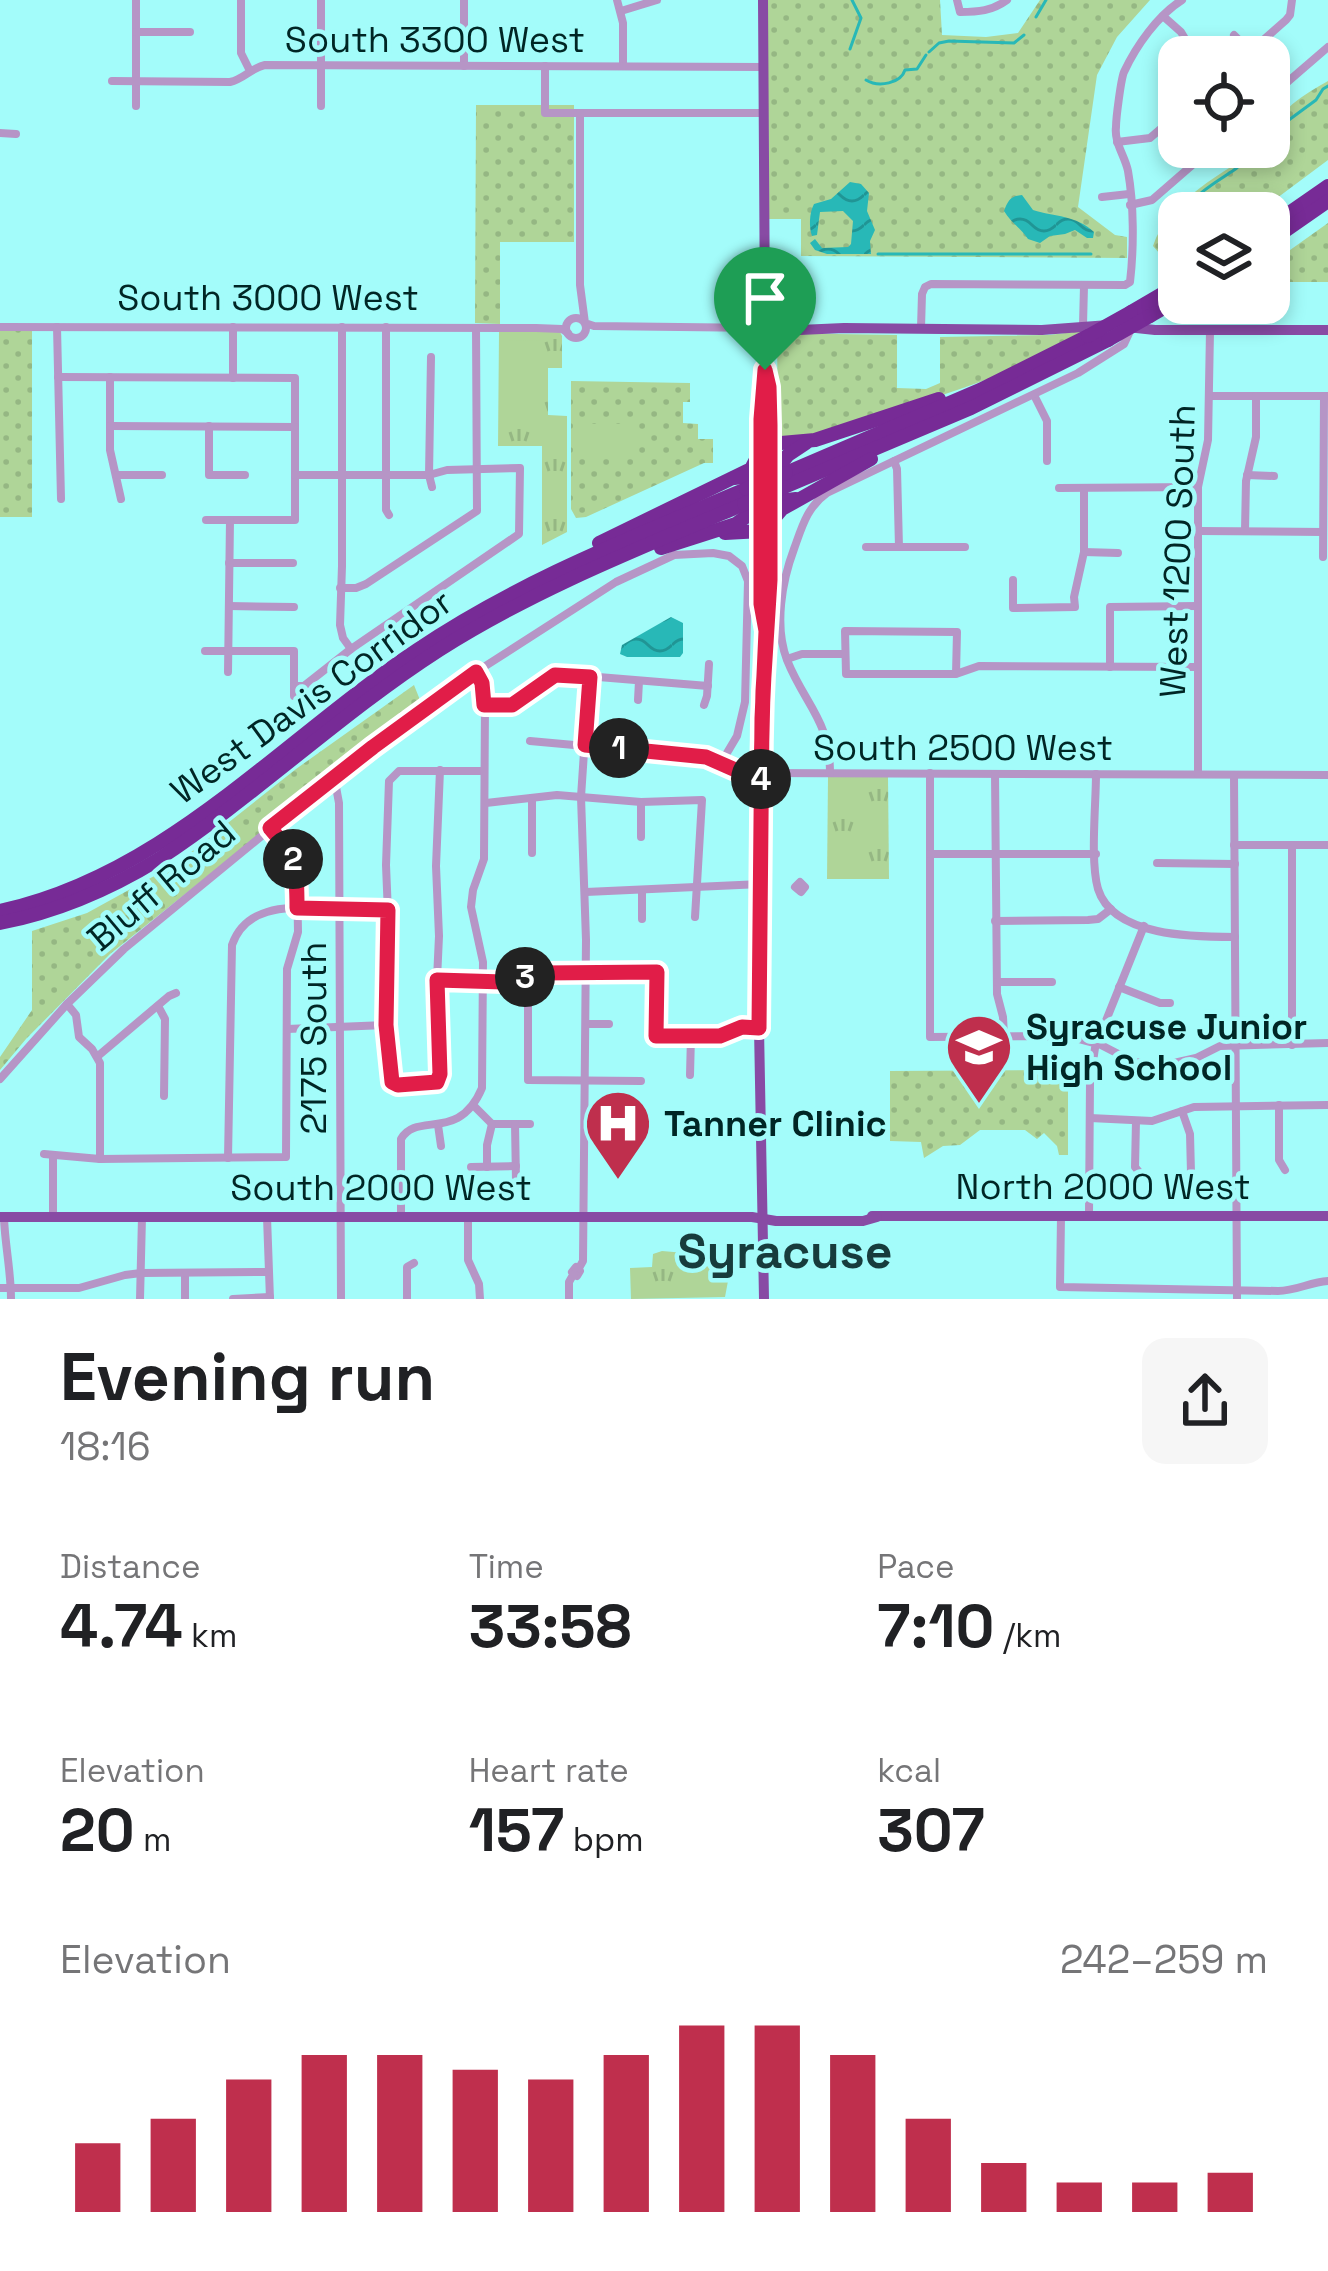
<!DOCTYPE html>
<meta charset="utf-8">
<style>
:root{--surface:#fff;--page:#f6f6f6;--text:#202124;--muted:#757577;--accent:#bf2f4d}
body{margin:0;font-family:"Space Grotesk",sans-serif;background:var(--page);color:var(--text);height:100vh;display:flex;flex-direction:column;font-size:45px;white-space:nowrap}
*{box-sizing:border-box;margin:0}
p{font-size:39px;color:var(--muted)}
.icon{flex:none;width:66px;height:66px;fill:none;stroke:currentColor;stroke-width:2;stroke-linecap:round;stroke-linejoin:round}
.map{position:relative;height:1299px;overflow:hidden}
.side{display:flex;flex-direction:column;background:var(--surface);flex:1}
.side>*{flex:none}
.tools{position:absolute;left:1158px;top:36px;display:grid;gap:24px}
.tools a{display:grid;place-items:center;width:132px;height:132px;border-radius:24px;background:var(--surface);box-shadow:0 6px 18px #0003;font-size:60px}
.pin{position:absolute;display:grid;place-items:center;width:102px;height:102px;color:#fff;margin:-123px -51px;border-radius:50% 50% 50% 0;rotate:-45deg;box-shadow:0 0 12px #0007}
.pin .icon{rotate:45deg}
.km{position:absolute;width:60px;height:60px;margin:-30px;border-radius:50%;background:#222;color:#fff;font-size:33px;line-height:60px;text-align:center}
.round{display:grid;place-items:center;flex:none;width:126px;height:126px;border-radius:24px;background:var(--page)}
.head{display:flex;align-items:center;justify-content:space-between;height:204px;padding:0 60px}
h1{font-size:66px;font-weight:800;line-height:90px}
.figures{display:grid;grid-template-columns:repeat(3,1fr);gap:18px;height:204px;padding:12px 60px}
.figures div{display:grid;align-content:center}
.figures b{font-size:60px;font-weight:800}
.figures small{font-size:33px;font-weight:400}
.figures p{font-size:33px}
.chart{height:336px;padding:24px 60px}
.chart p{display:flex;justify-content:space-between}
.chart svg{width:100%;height:216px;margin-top:12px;stroke:var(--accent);stroke-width:6}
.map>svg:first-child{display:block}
.grass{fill:url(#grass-dots)}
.park{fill:url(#park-tufts)}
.pitch{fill:#afd598}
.water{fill:url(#water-waves)}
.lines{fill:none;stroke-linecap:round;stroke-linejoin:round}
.stream{stroke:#28b8b7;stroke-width:3}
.minor{stroke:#b695c6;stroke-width:8}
.major{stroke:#884ba4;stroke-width:10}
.highway{stroke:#772b96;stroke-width:14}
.highway-bridge{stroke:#772b96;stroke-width:14}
.route-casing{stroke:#fff;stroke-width:24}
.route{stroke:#e11d48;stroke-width:15}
.labels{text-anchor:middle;stroke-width:9;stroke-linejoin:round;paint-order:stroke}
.street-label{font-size:36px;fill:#002625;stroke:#a3fcfa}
.poi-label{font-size:36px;font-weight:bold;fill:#002625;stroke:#a3fcfa;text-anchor:start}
.district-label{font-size:48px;font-weight:bold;fill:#173c3c;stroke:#a3fcfa}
</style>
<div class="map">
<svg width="1328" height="1299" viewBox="0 0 1328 1299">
<defs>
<pattern id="grass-dots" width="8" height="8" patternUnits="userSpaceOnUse" patternTransform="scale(3)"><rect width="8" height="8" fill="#afd598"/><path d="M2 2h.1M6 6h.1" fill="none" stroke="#95b783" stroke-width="1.8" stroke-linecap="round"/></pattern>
<pattern id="park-tufts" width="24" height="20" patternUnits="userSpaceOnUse" patternTransform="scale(3)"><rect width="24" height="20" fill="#afd598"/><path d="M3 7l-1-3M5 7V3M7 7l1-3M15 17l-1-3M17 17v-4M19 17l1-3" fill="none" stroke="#95b783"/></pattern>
<pattern id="water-waves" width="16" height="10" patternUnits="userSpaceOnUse" patternTransform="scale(3)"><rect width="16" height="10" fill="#28b8b7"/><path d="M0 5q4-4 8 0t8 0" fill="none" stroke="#209595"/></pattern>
</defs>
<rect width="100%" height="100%" fill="#a3fcfa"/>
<g class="grass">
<path d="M767 0H940L942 35 986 37 1018 33 1040 0H1150L1117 37 1097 75 1078 207 1115 235 1127 237V258L801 256V219H769Z"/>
<path d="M1328 81V160L1257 213H1179V265L1173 269 1153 246C1168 200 1224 172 1263 147H1269C1270 114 1303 95 1328 81Z"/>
<path d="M476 105H574V242H500V324L475 323Z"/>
<path d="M1328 223V282H1275L1274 304H1202L1269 303V265Z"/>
<path d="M1090 330 1005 373 963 388 830 433 778 441 777 333 897 335V388L926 389 940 383V337L1049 335Z"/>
<rect x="0" y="331" width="32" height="186"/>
<path d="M571 381 690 383V402H683V423L698 424V439H713V463H704L586 517 576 518 571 509Z"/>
<path d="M414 685 422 705 110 954 26 1039 0 1070V1057L32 1010V931L87 913 176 864 296 769Z"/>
<path d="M1068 1070V1155H1059L1057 1146 1044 1133 1037 1139 1025 1130H980L960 1145 943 1146 924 1158 921 1142 890 1141V1071Z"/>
</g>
<g class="park">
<path d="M499 332H560L562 336V368H548V415L567 416V532L542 545V446H498Z"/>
<path d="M828 777H888L889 879H827Z"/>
<path d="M662 1251 697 1254 698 1261H719V1277L728 1281 725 1297 631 1299 630 1268 652 1267 653 1254Z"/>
</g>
<g class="pitch">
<path d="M541 340V406H506V341Z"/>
<rect x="578" y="424" width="56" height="35"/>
</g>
<g class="water">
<path d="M850 182 861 184 869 193 867 211 875 230 870 241 871 254H827L815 250 810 243 815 239 822 248 848 247 851 244 853 221 843 211 820 212 817 235 812 236C809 228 809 213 814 204L831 199Z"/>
<path d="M1022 195 1033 210C1055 217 1076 215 1094 232L1093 238H1087L1075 230 1065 234 1050 236 1040 243 1028 239C1021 228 1011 223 1004 211 1008 201 1010 196 1022 195Z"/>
<path d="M671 617 683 623V653L680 657H627L620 654 622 645Z"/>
</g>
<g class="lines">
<g class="stream">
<path d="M1036 17 1046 0"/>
<path d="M850 49 861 18 852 0"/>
<path d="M929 52 939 43 949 41 1014 43 1024 35"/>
<path d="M866 80C879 88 901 83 905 70L917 69 926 55"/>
<path d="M1186 210C1196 193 1218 181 1234 170 1240 166 1244 160 1249 156 1256 153 1263 152 1269 150L1282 125 1316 100 1323 89 1328 86"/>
<path d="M878 254H1091"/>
</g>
<g class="minor">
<path d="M136 0V106"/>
<path d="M241 0V53L250 71"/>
<path d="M321 0V106"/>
<path d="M464 0V66"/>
<path d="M617 0 623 23V66"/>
<path d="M957 0 960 12C978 12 992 11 1007 0"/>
<path d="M621 11 657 0"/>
<path d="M1163 16 1181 32 1196 57"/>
<path d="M136 32H190"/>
<path d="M1234 35 1250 51"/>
<path d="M1244 57 1286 20 1290 15 1292 0"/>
<path d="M545 66V113H763"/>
<path d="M112 81 230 82C244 79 251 68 265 65L763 67"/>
<path d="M1169 93 1179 104"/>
<path d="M1269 98 1328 47"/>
<path d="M580 113V285L585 323 594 326 765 328"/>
<path d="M0 133 16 134"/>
<path d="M1117 142 1150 138 1179 113"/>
<path d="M1102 197 1129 194"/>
<path d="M1130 205 1152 200 1213 147"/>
<circle cx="576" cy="328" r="10"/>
<path d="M1083 325 1084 286"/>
<path d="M0 327 536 328 562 329 568 333"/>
<path d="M57 327 61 499"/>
<path d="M342 327V566L340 625 343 638 351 649"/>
<path d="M386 327V510L389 515"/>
<path d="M921 328 922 294 925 287 931 284 1125 285 1130 282C1134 248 1134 205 1128 171 1125 156 1114 143 1116 127 1116 118 1121 79 1124 72 1136 46 1158 15 1182 0"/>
<path d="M431 357 429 475 432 487"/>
<path d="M58 377 295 378V520H206"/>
<path d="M110 377V450L121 499"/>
<path d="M233 378V327"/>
<path d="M1034 395 1047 421V461"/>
<path d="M1210 396H1328"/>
<path d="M110 426 295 427"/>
<path d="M209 426V475H245"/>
<path d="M894 461 897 469 899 547"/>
<path d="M118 475H162"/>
<path d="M1247 475 1274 476"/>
<path d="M1059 488 1198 487"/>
<path d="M1245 530 1246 481 1256 437V396"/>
<path d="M1199 531 1323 532"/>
<path d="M866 547H965"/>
<path d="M1084 552 1118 553"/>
<path d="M1323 557 1324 396"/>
<path d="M229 563H293"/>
<path d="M1013 580V608L1075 607 1074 597 1084 552V488"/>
<path d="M340 588H356L366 584 477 511 476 328"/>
<path d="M229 606 294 607"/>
<path d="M205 651H294V696"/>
<path d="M787 659 802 654H845"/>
<path d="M1110 667V607L1197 606"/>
<path d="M228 672 230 520"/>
<path d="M956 674 957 632 845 631 846 674H956L979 666 1198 667"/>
<path d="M294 686H304L351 649 519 534 520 468 447 470 429 475H295"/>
<path d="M638 700 639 681"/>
<path d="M485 705C531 709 526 681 562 674L708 686"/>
<path d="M704 705 707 696 709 664"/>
<path d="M530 741 706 757 735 770 749 773 1328 775"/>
<path d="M440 770 436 866 439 936 436 1001 440 1074 437 1082C425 1086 404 1087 392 1082L390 1076 386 999 389 938 386 865 389 781 399 771H484"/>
<path d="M830 773C830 720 805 705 787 660 774 626 782 581 794 549 802 527 807 507 827 493L1078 373 1124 344 1131 329"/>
<path d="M930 773V1037L1067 1036 1101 1045 1132 1061 1156 1067 1196 1058 1220 1046 1328 1043"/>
<path d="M995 774 997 994 1003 1017 1004 1037"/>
<path d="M1096 774C1096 805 1090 861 1098 889 1113 937 1195 937 1235 937"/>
<path d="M1198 774V487L1208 440 1210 331"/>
<path d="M1234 775 1237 1299"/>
<path d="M331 779 336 787 339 803 341 1299"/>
<path d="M486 803 557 795 641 802 702 800 695 917"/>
<path d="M641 803V837"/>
<path d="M1234 845H1328"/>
<path d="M532 853V798"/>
<path d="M930 854H1096"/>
<path d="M1157 863 1235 864"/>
<path d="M800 882 805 887 801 892 795 887Z"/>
<path d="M642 891V919"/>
<path d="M586 892 761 884"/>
<path d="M995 921 1088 920 1098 919 1111 909"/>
<path d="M528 976V1080L641 1081"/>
<path d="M437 980 504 982 541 973 657 972 656 1036H720L742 1027 758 1028"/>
<path d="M997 982H1052"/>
<path d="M1119 987 1160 1003H1170"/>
<path d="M67 1004 76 1015 79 1037 92 1049 100 1063V1159"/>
<path d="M158 1006 165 1019 164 1096"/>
<path d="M586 1024H609"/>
<path d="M287 1029 386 1025"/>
<path d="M1292 1045V845"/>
<path d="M98 1056 169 996 176 993"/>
<path d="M690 1075 691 1036"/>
<path d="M0 1079 67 1004 124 949 331 779 476 672 616 582 674 555 713 553 729 556 742 566 748 581 745 702 737 736 721 763"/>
<path d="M473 1105 492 1124"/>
<path d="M1279 1105V1160L1285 1170"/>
<path d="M1182 1111 1190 1134 1191 1173"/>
<path d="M1090 1118 1152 1121 1194 1107 1328 1105"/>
<path d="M1136 1121 1135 1167 1140 1173"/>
<path d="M492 1124H530"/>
<path d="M515 1124 516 1181"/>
<path d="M438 1125 441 1146"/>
<path d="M44 1154 100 1159 286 1157 287 969 298 932 297 873 291 855 270 828"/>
<path d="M53 1157V1217"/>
<path d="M228 1158 232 945C247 902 295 908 333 907L339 909 388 910"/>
<path d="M471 1167 516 1166"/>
<path d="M487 1167V1145L492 1124"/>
<path d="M1089 1214 1090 1082 1095 1048 1144 926"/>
<path d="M267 1217 270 1299"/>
<path d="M401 1217V1139C417 1111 459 1143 482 1088L483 962 471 907 473 890 484 859 485 705 482 683 476 672"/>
<path d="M468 1217V1260L479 1284 480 1299"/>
<path d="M1061 1217 1060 1287 1278 1291C1296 1291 1310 1282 1328 1281"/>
<path d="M4 1218C5 1245 11 1271 11 1299"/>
<path d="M576 1267 580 1271 577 1276 572 1272Z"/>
<path d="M579 1268 583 1261 586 940 581 797 589 677"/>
<path d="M185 1274V1299"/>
<path d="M0 1288H79L125 1275 141 1273 268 1272"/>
<path d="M140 1299 142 1217"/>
<path d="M233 1299 270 1297"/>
<path d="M407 1299V1267L414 1263"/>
<path d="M569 1299V1282L573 1275"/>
</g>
<g class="major">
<path d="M763 0 765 319 761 419V603L764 626"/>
<path d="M1127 327 1155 330H1328"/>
<path d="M765 328 777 331 844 328 1042 330 1109 325"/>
<path d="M872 1216H1328"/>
<path d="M0 1217H752L776 1221H863L877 1217"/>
<path d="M764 1299 759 1028 762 704 769 610 770 444 769 387 765 370"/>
</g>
<g class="highway">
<path d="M1269 227 1328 186"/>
<path d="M1269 242 1328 201"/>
<path d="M1131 312 1179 284"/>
<path d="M1150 316 1179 299"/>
<path d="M770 444 815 440 939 399"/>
<path d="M786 473 980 390 1088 336"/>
<path d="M784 487 971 408 1108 340"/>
<path d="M796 499 779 501 761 489 788 455 806 443"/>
<path d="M770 532 776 516 782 509 871 459"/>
<path d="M725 533 761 531"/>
<path d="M599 543 751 469 762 448"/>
<path d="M661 548 736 524 747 516 770 487 750 476 734 478"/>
<path d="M0 911C166 875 280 741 417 650 519 581 633 537 746 489"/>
<path d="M0 923C57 912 110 889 159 859 256 795 341 713 439 650 535 589 640 548 744 504"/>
</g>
<g class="highway-bridge">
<path d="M1088 336 1131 312"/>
<path d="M1108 340 1150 316"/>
<path d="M746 489 786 473"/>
<path d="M744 504 784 487"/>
</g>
</g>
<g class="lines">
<defs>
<path id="route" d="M765 370 769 387 770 425V580L763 691 761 773 740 772 706 757 585 745 590 677 555 675 512 705H484L482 683 476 672 373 747 270 828C296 857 297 870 297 908L388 910 386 1025 392 1082 398 1085 437 1082 440 1074 437 980 504 982 541 973 657 972 656 1036H720L742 1027 759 1028 762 718 766 631 761 604V419L765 370"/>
</defs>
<use href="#route" class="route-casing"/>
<use href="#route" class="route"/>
</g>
<defs>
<symbol id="school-pin" viewBox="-11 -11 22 30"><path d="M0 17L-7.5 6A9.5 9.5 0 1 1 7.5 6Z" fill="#bf2f4d" stroke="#a3fcfa"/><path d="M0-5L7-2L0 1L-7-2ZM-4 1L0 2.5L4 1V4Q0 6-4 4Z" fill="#fff"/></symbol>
<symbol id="hospital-pin" viewBox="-11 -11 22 30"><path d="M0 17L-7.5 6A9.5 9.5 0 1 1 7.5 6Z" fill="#bf2f4d" stroke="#a3fcfa"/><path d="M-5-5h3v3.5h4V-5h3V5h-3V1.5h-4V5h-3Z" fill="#fff"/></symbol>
</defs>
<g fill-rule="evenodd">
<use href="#school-pin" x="941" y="1009" width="76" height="104"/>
<use href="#hospital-pin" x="580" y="1085" width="76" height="104"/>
</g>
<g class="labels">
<g class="street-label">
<text x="435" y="52">South 3300 West</text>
<text x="268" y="310">South 3000 West</text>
<text transform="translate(1177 551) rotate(-88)" y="13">West 1200 South</text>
<text transform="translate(311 696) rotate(-36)" y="13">West Davis Corridor</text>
<text x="963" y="760">South 2500 West</text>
<text transform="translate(161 885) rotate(-40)" y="13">Bluff Road</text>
<text transform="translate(313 1038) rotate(-90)" y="13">2175 South</text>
<text x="1103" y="1199">North 2000 West</text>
<text x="381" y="1200">South 2000 West</text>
</g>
<g class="poi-label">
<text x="1026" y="1039">Syracuse Junior<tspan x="1026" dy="41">High School</tspan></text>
<text x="664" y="1136">Tanner Clinic</text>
</g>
<g class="district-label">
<text x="785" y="1268">Syracuse</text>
</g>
</g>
</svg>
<div class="tools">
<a><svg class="icon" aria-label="locate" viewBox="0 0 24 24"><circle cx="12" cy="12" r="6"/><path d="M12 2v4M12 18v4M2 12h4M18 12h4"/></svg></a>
<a><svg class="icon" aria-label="layers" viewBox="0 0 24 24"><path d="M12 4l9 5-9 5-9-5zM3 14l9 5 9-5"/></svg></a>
</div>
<div class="pin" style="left:765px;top:370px;background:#1e9e55"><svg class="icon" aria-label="arrive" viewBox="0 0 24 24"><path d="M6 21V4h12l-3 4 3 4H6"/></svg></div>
<b class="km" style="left:619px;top:748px">1</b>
<b class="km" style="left:293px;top:859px">2</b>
<b class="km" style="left:525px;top:977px">3</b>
<b class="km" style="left:761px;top:779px">4</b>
</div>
<section class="side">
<div class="head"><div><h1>Evening run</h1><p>18:16</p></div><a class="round"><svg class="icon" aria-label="share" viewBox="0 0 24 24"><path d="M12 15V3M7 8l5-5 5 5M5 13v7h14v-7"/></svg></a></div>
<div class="figures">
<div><p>Distance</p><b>4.74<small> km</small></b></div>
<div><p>Time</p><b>33:58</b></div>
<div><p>Pace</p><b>7:10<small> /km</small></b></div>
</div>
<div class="figures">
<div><p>Elevation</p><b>20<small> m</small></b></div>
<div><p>Heart rate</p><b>157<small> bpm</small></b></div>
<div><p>kcal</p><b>307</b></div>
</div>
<div class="chart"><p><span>Elevation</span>242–259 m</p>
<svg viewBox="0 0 160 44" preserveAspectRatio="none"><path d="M5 44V30M15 44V25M25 44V17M35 44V12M45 44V12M55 44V15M65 44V17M75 44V12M85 44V6M95 44V6M105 44V12M115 44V25M125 44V34M135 44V38M145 44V38M155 44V36"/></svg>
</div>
</section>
